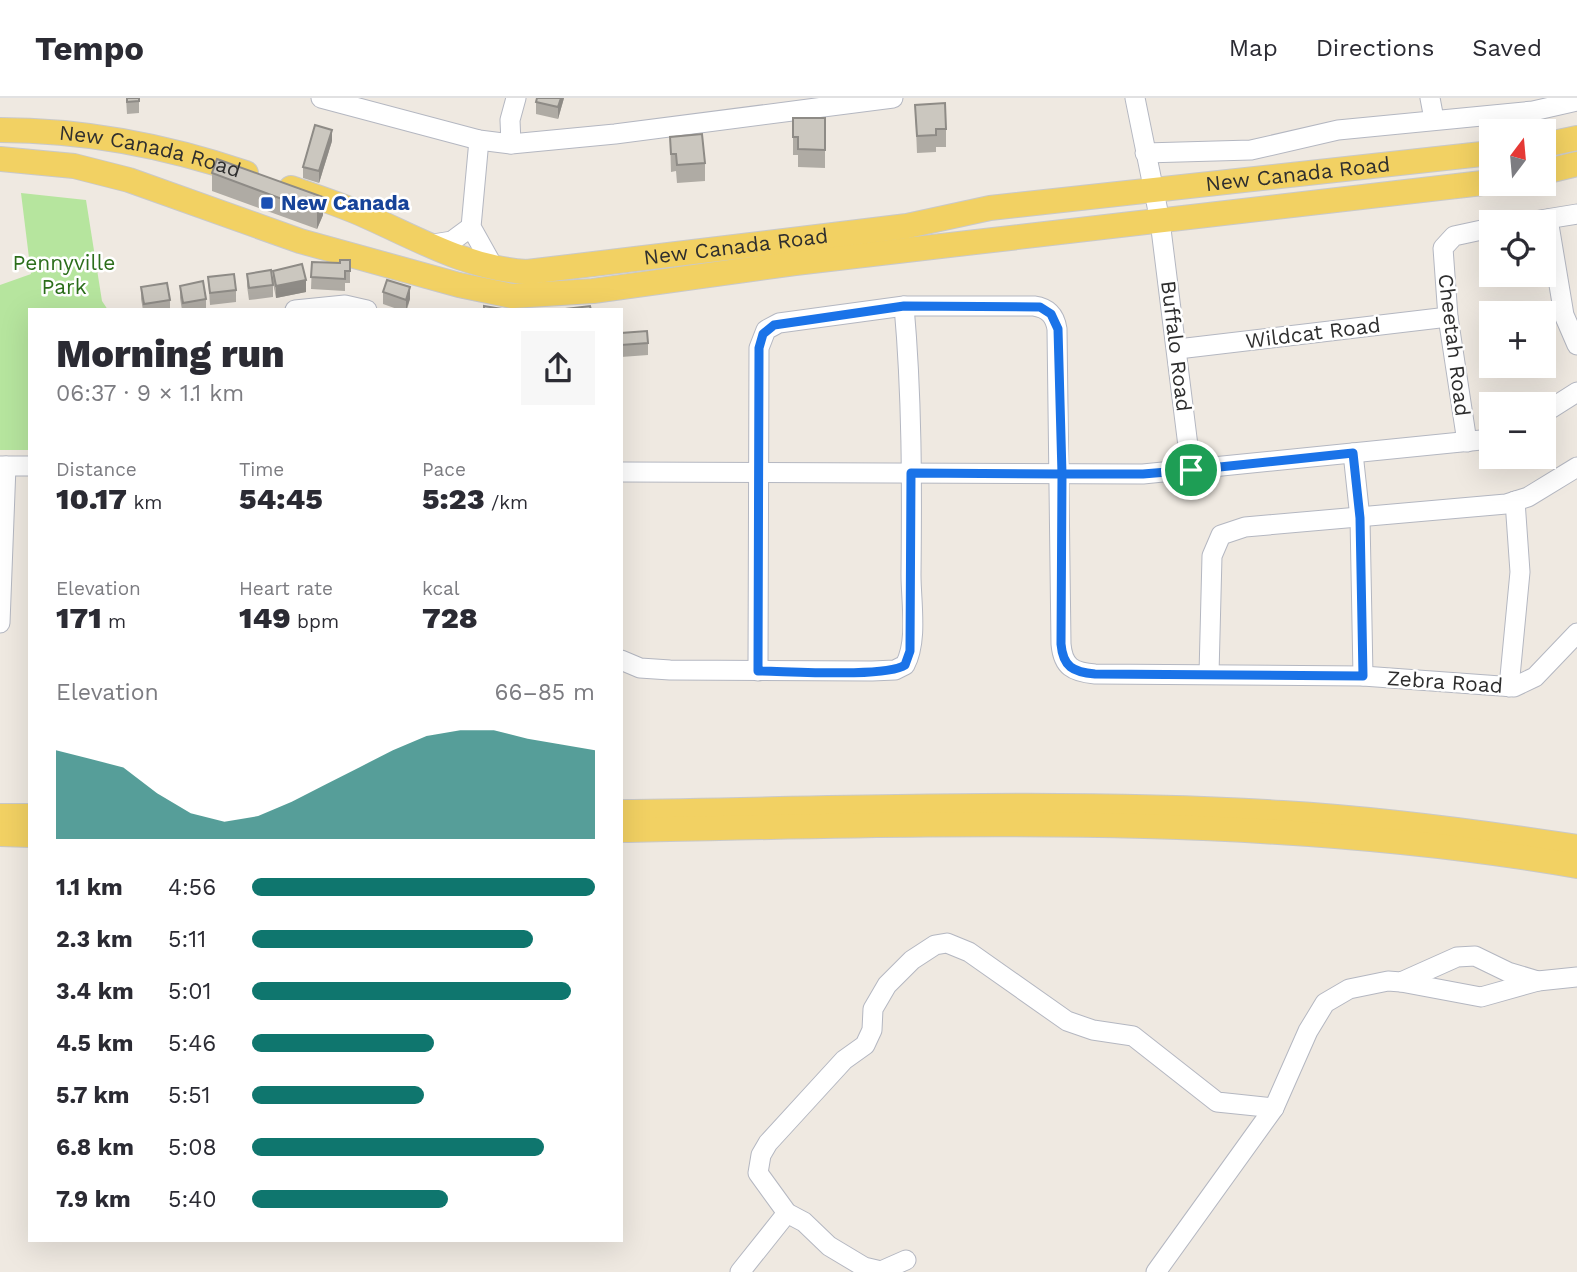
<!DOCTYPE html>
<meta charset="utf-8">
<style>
:root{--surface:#fff;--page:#f7f7f7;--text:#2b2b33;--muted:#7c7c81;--line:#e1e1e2;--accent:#0f766e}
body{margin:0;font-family:"Work Sans",sans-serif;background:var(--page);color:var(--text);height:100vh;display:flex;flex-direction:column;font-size:26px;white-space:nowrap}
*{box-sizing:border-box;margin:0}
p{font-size:23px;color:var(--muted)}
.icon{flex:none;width:38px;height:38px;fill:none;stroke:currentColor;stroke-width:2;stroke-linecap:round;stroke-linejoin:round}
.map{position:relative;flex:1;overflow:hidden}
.drawer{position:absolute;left:28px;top:210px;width:595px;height:934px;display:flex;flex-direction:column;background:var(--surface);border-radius:0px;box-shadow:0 7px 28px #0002}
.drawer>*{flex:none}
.needle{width:46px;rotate:16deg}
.controls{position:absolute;left:1479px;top:21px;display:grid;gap:14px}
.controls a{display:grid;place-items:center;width:77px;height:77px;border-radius:0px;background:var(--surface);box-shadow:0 7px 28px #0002;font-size:35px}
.pin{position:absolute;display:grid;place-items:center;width:60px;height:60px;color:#fff;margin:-30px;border:4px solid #fff;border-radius:50%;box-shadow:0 2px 7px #0007}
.round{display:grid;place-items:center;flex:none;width:74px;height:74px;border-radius:0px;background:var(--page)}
.overview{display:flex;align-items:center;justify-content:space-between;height:119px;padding:0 28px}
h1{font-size:38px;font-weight:800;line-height:52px}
.stats{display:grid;grid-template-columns:repeat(3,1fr);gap:10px;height:119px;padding:7px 28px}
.stats div{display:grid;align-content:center}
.stats b{font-size:30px;font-weight:800}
.stats small{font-size:19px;font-weight:400}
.stats p{font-size:19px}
.chart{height:196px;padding:14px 28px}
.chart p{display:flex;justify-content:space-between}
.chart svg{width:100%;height:126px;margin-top:7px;fill:var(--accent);opacity:.7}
ul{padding:0 28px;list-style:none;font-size:23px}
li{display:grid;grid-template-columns:112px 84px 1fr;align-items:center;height:52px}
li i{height:18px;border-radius:9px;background:var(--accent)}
header{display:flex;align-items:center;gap:42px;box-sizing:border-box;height:98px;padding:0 35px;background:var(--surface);border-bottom:2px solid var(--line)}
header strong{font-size:33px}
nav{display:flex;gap:38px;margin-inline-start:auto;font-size:24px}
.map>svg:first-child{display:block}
.green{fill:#b6e59e}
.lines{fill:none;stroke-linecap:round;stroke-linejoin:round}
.minor-casing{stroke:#b4b7c1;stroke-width:21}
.major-casing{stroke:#c9c9c9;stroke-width:26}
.minor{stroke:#fff;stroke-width:19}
.major{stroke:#f2d163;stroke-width:24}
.wall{fill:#afaba4}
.shaded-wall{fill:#8e8b86}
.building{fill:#cbc7bf;stroke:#8e8b86;stroke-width:2}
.route-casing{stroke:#fff;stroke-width:14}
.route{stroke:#1a73e8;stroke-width:9}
.transit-dot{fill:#1a4fb4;stroke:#fff;stroke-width:2.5}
.labels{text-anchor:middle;stroke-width:5;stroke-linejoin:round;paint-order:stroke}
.street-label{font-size:21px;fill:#2e2e2e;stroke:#fff}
.transit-label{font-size:21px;font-weight:bold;fill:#164399;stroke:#fff;text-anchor:start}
.park-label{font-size:21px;fill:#2c6e1b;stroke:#fff}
</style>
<header>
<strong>Tempo</strong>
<nav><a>Map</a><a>Directions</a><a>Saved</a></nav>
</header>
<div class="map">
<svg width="1577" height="1174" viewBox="0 0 1577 1174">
<rect width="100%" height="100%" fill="#efe9e1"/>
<path class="green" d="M21 95 86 102 102 203 108 212H30V352H0V187L31 176Z"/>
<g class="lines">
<defs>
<g id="minor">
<path d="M321 0 479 42 511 46 615 36 893 0"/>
<path d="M1135 0 1160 123 1191 372"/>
<path d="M1430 0 1434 21"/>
<path d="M479 42 471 129 494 170"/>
<path d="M511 46 510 22 516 0"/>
<path d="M1145 55 1251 52 1338 32 1533 13 1577 3"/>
<path d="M1548 121 1564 217 1577 247"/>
<path d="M1528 124 1577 116"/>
<path d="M427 147 452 143 471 129"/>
<path d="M295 212 345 207 367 212"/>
<path d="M1178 251 1448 219"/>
<path d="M1544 315 1577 294"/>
<path d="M1467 344 1448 219 1443 150 1454 138 1491 130"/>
<path d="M1353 355 1360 420 1363 578"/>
<path d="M0 368H30"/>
<path d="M621 374 1143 376 1491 341"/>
<path d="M0 525 6 368"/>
<path d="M621 562 640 570 670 572 872 573 895 572 905 567C918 543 911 504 911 477 912 387 912 297 904 208"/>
<path d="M758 573 759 250 766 232 779 225 904 208H1034C1048 210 1055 218 1057 231L1061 546C1063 569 1073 574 1095 576L1363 578 1514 589 1535 579 1577 535"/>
<path d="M1209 576 1212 458 1221 437 1245 429 1506 406 1528 399 1577 369"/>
<path d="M1509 589 1520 474 1515 403"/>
<path d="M1401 884 1481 899 1538 883"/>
<path d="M906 1162 881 1173 864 1169 829 1148 804 1124 787 1115 758 1075 761 1057 768 1045 844 962 865 947 872 932 873 911 887 887 912 862 935 847 947 845 969 854 1067 923 1093 932 1133 938 1217 1004 1274 1010"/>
<path d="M740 1174 787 1115"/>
<path d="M1156 1174 1274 1010 1308 933 1325 905 1349 891 1388 883 1401 884 1457 859 1475 858 1508 874 1538 883 1577 879"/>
</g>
<g id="major">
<path id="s1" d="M0 32C84 32 166 48 246 75"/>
<path d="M1544 47 1577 40"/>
<path d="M0 61 74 68 129 82 300 143 459 187 512 198 593 193 795 165 1491 84"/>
<path d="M1544 74 1577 66"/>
<path id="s2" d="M291 90C316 99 342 107 366 118 420 142 467 170 527 174L907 128 990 110 1491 55"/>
<path d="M621 714C841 711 1063 701 1283 715 1381 721 1480 734 1577 749"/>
<path d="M0 718H30"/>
<path d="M621 732C940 726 1262 713 1577 768"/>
<path d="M0 736 30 737"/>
</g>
</defs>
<use href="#minor" class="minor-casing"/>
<use href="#major" class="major-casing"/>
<use href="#minor" class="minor"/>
<use href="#major" class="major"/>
</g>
<g class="wall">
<path d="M126 0H139V15L127 16Z"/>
<path d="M564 0 558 21 536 16V4Z"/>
<path d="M915 7 946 31V49H936V54L917 55Z"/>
<path d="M793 20H825V70L798 69V57H793Z"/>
<path d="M670 39 705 65V83L677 85 676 73 671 74Z"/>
<path d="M332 43 319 85 303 80V69Z"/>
<path d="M212 75 323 99V117L317 131 212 93Z"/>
<path d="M350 162V185H345V193L311 191 312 164 340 165Z"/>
<path d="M273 173 306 194 276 200 273 185Z"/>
<path d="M247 176 273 187V199L249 202 247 188Z"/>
<path d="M208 179 236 192V204L210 207Z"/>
<path d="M180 188 206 201V212H182L180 200Z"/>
<path d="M141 189 170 202V212H143L141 201Z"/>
<path d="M383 194 410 201 407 212H400L383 206Z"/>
<path d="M621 235 648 245V257L621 259Z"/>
</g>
<g class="shaded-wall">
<path d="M561 0H564L558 21V9Z"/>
<path d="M332 32V43L319 85V73Z"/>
<path d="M323 99V117L317 131V114Z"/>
<path d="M306 182V194L276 200V188Z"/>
<path d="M410 189V201L406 212V202Z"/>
</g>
<g class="building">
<path d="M127 0H139V3L127 4Z"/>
<path d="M537 0H561L558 9 536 4Z"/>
<path d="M945 5 946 31H936V37L917 38 915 7Z"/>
<path d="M793 20H825V52L798 51V39H793Z"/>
<path d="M315 27 332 32 319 73 303 69Z"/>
<path d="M702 36 705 65 677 67 676 56H671L670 39Z"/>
<path d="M217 61 323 99 317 114 212 75Z"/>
<path d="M340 162H350V173H345V181L311 179 312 164 340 165Z"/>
<path d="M302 166 306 182 276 188 273 173Z"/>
<path d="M271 172 273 187 249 190 247 176Z"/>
<path d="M234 176 236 192 210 195 208 179Z"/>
<path d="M387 182 410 189 406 202 383 194Z"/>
<path d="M203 183 206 201 183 205 180 188Z"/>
<path d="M167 185 170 202 144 206 141 189Z"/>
<path d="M484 208 508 212H484Z"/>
<path d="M590 208 591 212H566V211Z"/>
<path d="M647 233 648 245 621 247V235Z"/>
</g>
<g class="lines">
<defs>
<path id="route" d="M1191 372 1143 376H1062L1058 231 1051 216 1040 209 904 208 774 227 763 236 759 250 758 573C786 573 886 580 905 567L910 553 911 375 1062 376 1061 546C1063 569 1073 574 1095 576L1363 578 1360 420 1353 355 1191 372"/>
</defs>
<use href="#route" class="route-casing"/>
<use href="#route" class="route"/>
</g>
<rect class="transit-dot" x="260" y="98" width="14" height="14" rx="3.5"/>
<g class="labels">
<g class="street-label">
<text dy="7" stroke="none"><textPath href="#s1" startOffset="152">New Canada Road</textPath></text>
<text dy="7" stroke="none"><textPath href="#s2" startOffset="1029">New Canada Road</textPath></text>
<text dy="7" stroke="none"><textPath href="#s2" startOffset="462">New Canada Road</textPath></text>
<text transform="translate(1313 235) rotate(-7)" y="7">Wildcat Road</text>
<text transform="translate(1454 247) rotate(83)" y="7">Cheetah Road</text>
<text transform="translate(1176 248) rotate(83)" y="7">Buffalo Road</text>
<text transform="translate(1445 584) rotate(4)" y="7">Zebra Road</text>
</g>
<g class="transit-label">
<text x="281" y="112">New Canada</text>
</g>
<g class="park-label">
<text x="64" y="172">Pennyville<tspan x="64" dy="24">Park</tspan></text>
</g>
</g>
</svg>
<div class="controls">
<a><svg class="needle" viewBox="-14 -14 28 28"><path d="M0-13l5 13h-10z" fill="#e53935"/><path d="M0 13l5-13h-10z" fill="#7c7c81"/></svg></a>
<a><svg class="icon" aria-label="locate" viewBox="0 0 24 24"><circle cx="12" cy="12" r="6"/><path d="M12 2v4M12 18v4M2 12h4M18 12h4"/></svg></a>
<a>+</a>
<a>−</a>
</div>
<div class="pin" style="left:1191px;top:372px;background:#1e9e55"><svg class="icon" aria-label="arrive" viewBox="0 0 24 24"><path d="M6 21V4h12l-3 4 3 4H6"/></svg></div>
<section class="drawer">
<div class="overview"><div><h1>Morning run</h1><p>06:37 · 9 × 1.1 km</p></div><a class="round"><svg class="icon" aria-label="share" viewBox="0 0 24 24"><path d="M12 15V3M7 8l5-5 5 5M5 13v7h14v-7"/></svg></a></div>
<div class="stats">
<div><p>Distance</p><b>10.17<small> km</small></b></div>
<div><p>Time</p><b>54:45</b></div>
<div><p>Pace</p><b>5:23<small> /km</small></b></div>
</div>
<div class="stats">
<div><p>Elevation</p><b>171<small> m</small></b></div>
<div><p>Heart rate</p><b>149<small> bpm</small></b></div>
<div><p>kcal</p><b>728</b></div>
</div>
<div class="chart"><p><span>Elevation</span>66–85 m</p>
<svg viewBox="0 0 160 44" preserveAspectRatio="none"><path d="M0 44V13L10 16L20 19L30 28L40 35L50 38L60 36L70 31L80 25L90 19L100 13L110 8L120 6L130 6L140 9L150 11L160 13V44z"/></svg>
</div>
<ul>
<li><b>1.1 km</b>4:56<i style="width:100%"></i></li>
<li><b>2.3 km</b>5:11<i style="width:82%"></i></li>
<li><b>3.4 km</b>5:01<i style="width:93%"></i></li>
<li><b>4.5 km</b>5:46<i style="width:53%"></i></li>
<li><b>5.7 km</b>5:51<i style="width:50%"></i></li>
<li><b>6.8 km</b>5:08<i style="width:85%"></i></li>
<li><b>7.9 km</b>5:40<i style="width:57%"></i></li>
</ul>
</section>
</div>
